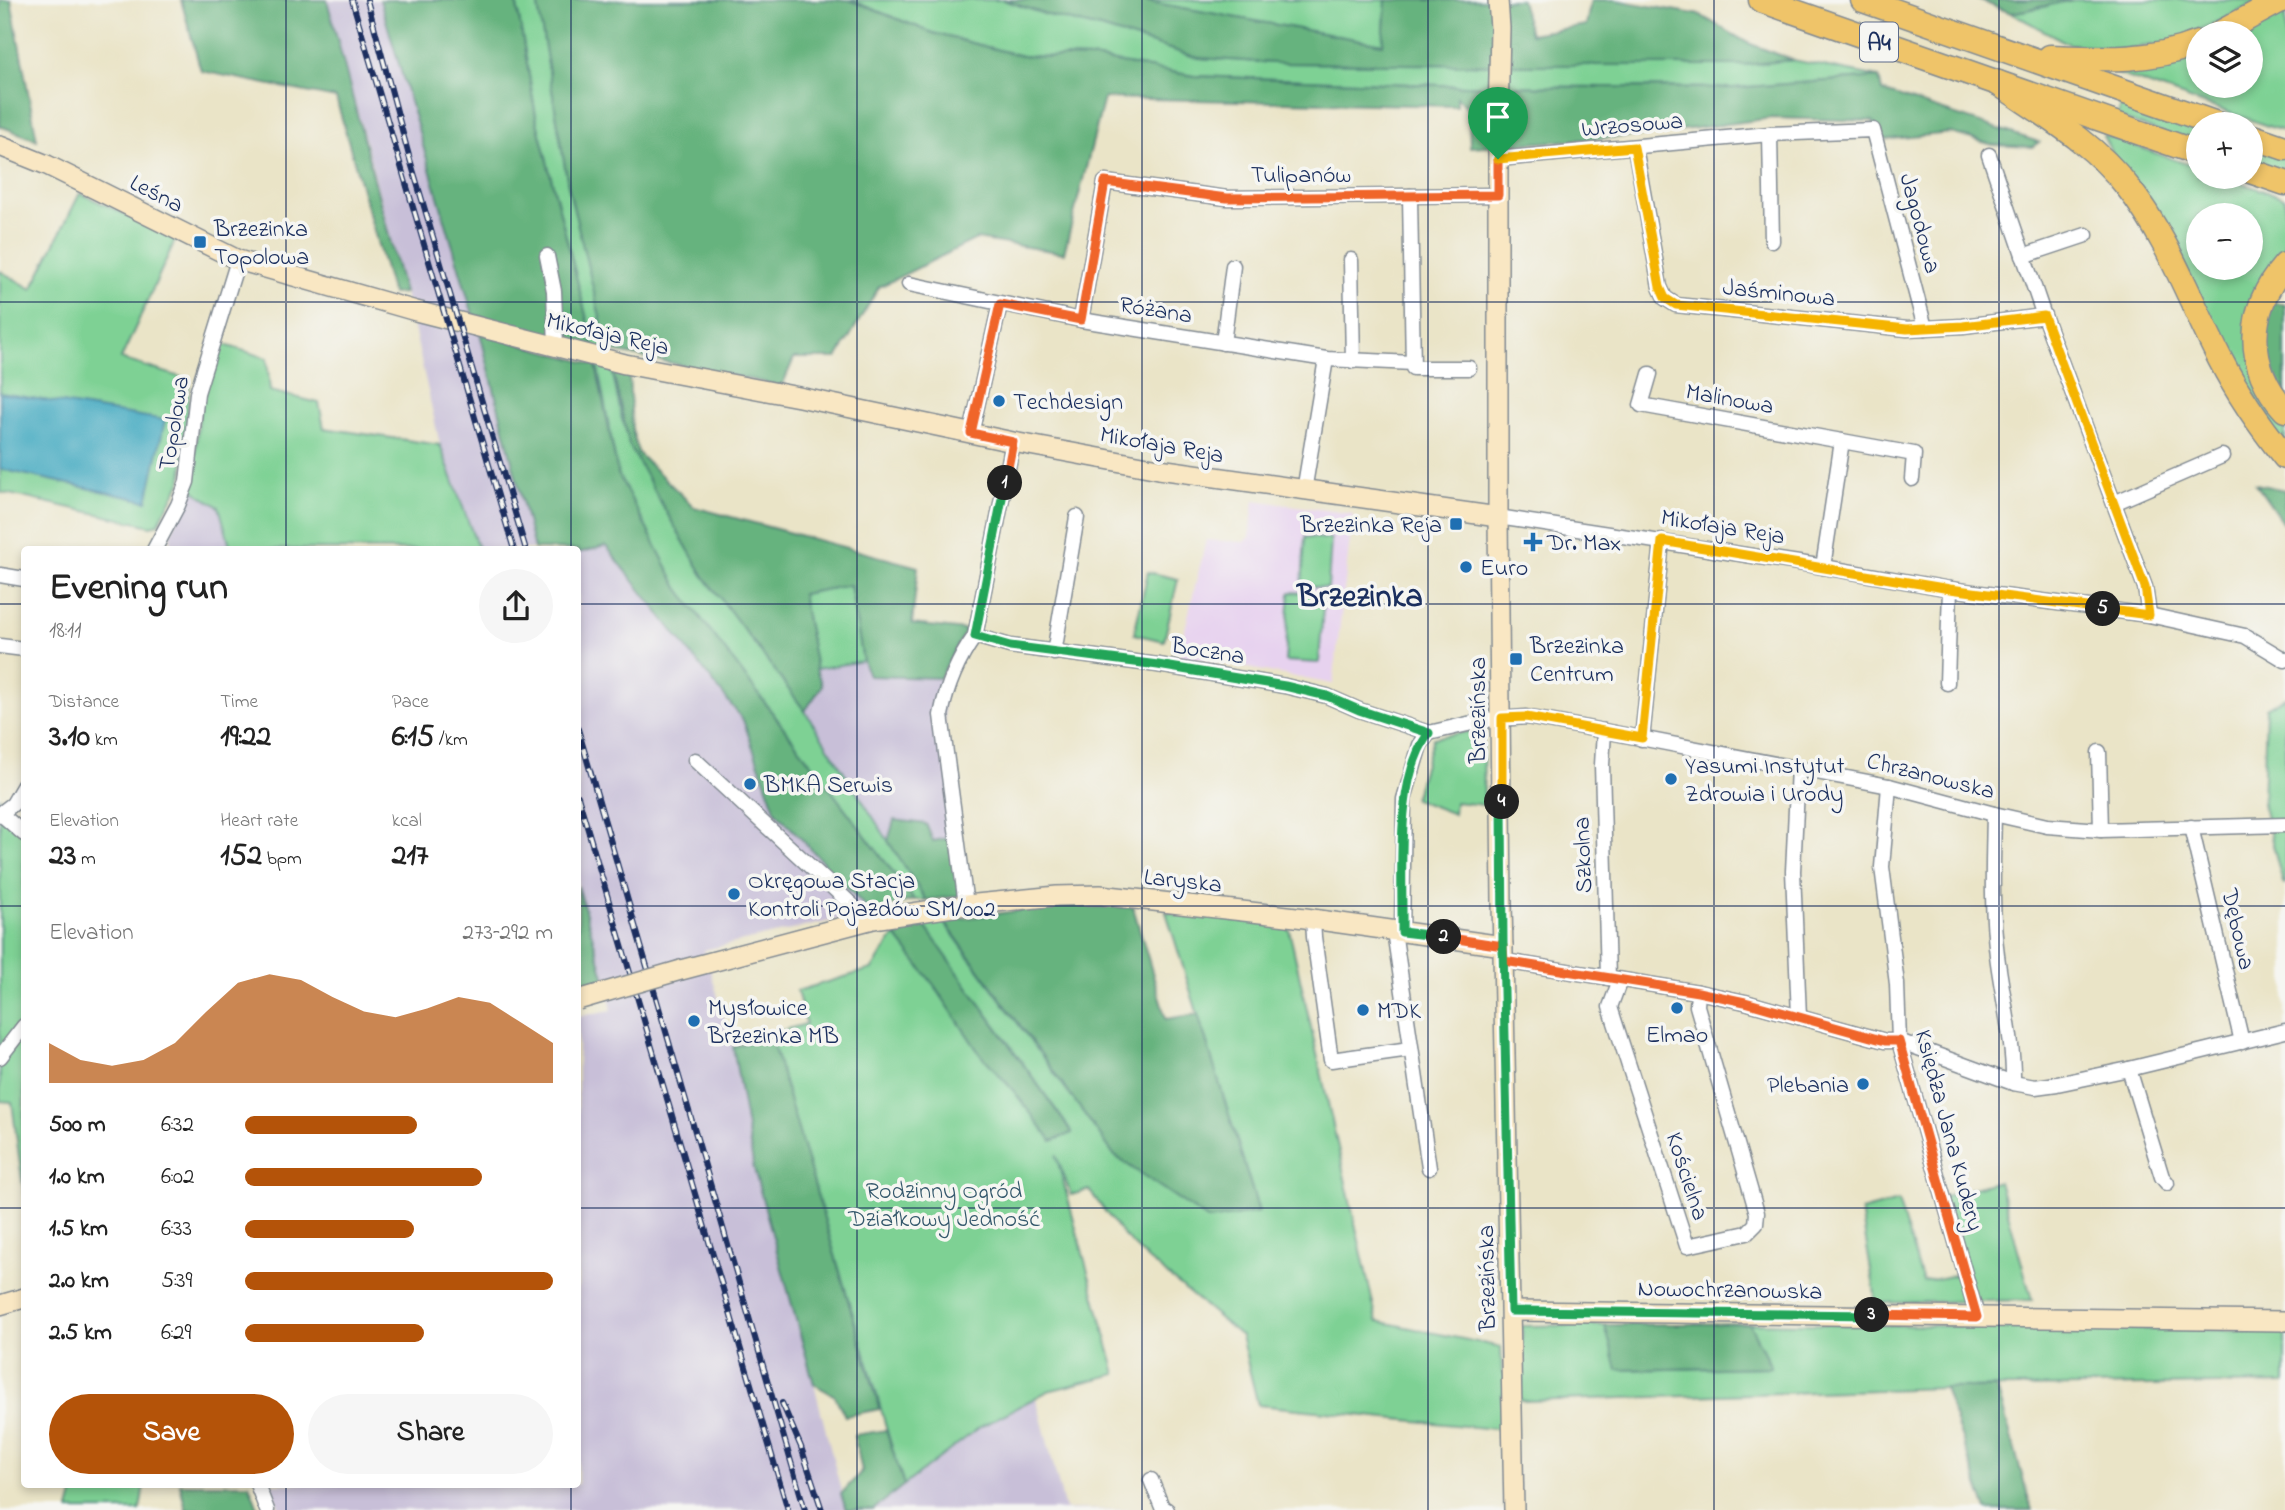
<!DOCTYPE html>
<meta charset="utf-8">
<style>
:root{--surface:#fff;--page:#f6f6f6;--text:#222;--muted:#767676;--accent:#b45309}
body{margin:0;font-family:"Indie Flower",sans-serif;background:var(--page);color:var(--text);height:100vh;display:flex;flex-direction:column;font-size:26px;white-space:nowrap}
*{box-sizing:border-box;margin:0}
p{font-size:23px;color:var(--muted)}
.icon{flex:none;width:38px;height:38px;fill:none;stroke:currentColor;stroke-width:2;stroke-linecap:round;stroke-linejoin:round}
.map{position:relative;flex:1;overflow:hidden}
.drawer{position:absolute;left:21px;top:546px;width:560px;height:942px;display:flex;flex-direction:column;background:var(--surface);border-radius:7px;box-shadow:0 4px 10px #0003}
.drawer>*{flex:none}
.buttons{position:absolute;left:2186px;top:21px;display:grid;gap:14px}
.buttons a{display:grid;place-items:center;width:77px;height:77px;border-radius:50%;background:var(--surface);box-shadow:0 4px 10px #0003;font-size:35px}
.pin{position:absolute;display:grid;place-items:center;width:60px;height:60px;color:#fff;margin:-72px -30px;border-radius:50% 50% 50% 0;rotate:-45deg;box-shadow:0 0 7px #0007}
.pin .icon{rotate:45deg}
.km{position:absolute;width:35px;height:35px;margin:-18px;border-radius:50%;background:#222;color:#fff;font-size:19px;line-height:35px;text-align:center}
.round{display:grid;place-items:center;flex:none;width:74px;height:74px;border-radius:37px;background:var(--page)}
.head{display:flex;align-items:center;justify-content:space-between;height:119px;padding:0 28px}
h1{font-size:38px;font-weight:700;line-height:52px}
.figures{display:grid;grid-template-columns:repeat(3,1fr);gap:10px;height:119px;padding:7px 28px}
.figures div{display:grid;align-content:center}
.figures b{font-size:30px;font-weight:700}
.figures small{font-size:19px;font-weight:400}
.figures p{font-size:19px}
.chart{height:196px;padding:14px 28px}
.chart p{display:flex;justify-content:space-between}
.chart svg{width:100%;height:126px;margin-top:7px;fill:var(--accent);opacity:.7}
.cta{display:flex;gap:14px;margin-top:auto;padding:14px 28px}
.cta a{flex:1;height:80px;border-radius:42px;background:var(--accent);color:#fff;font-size:28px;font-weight:700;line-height:80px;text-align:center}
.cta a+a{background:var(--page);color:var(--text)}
ul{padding:0 28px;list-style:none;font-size:23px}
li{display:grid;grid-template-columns:112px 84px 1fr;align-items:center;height:52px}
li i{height:18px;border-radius:9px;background:var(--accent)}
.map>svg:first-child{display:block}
.built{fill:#e7d2ef}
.industrial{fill:#c8bfd8}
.green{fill:#7ed194;stroke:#4c8079;stroke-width:2;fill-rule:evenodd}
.forest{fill:#66b37e;stroke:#40716e;stroke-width:2}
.water{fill:#40a8c0;stroke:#2e6c8f;stroke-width:2}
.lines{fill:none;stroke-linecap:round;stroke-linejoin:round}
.street-casing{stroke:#828a92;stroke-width:17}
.secondary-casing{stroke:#828a92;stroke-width:22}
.highway-casing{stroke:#828a92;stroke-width:27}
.street{stroke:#fff;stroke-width:14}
.secondary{stroke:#f9e7c3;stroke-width:19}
.highway{stroke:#efc469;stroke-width:24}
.rail-casing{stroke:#1b2f5e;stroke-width:6}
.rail{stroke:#f6f6f2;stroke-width:3.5;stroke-dasharray:10;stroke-linecap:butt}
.secondary-bridge-casing{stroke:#828a92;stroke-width:22;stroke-linecap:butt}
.secondary-bridge{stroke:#f9e7c3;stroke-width:19}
.split-1-casing{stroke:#fff;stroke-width:14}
.split-2-casing{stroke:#fff;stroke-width:14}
.split-3-casing{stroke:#fff;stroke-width:14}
.split-4-casing{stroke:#fff;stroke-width:14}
.split-5-casing{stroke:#fff;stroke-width:14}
.split-6-casing{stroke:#fff;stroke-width:14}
.split-1{stroke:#f0652b;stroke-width:9}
.split-2{stroke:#22a559;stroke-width:9}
.split-3{stroke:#f0652b;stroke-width:9}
.split-4{stroke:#22a559;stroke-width:9}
.split-5{stroke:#f5b400;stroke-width:9}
.split-6{stroke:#f5b400;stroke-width:9}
.grid{fill:none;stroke:#1b2f5e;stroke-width:2;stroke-opacity:0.55}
.poi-dot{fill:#1f6fb2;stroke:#f6f6f2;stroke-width:2.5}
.labels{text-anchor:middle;stroke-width:7;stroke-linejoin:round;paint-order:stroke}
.shield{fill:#f6f6f2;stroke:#5d6b8a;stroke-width:2}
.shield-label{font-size:23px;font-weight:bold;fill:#1b2f5e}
.street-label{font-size:24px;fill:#1b2f5e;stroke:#f6f6f2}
.poi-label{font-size:24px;fill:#1b2f5e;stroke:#f6f6f2;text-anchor:start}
.park-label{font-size:24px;fill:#34586c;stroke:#f6f6f2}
.district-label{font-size:32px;font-weight:bold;fill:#1b2f5e;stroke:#f6f6f2}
</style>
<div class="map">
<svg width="2285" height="1510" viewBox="0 0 2285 1510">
<rect width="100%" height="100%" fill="#f6f6f2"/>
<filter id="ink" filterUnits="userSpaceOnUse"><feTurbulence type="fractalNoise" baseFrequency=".0143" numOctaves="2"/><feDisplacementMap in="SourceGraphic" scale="14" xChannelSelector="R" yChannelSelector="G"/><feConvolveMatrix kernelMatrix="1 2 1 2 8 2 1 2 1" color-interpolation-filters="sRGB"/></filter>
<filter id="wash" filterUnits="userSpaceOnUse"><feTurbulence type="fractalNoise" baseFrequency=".00686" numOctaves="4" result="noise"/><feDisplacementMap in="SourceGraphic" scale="28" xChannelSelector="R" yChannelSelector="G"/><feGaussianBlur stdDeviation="1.57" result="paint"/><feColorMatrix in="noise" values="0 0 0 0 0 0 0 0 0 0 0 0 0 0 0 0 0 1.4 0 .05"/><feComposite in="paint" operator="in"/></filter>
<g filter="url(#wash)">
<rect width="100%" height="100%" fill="#eae4c7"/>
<path class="built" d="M1254 500 1353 514 1333 684 1179 655 1206 540 1244 542 1250 537Z"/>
<g class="industrial">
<path d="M327 0H380L480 333 534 549H478L440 445 415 333 368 150Z"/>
<path d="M192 490 219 507 231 549H173L170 535Z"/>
<path d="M606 546 743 720 776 812 870 912 704 950 733 1047 754 1169 814 1384 846 1510H280L270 1484H578V1016L612 1010 605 980 578 886V553Z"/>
<path d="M863 661 870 676 940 678 943 689 953 837 933 841 894 820 888 841 805 711 822 686 816 669Z"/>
<path d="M1036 1398 1065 1509 1152 1510H873L980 1427Z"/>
</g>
<g class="green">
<path d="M516 0H537L568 185 604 330 622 420 664 508 703 575 805 711 926 900H914L678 588 618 474 594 347 537 122Z"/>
<path d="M850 0H1004L1044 14 1104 29 1199 58 1275 63 1528 65H1743L1793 60 1879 77 1734 88 1466 86 1194 76 1093 58 1022 56 933 33Z"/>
<path d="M1139 0H1386L1383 44Z"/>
<path d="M2063 0H2261L2220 21 2169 43 2117 50 2069 44 2011 13 2044 7Z"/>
<path d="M2285 2V132L2104 69 2198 47V86H2250V33H2231Z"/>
<path d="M2122 100 2198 127V145L2117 117Z"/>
<path d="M2104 135 2198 168V177H2223L2285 198V256L2268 275 2285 419V450L2112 153 2103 136ZM2198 215H2250V268H2198Z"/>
<path d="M2251 145 2285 157V175L2251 163Z"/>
<path d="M80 193 176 238 121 359 190 380 182 480 158 524 151 526 0 492V469L147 501 164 420 0 393V271L32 289Z"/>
<path d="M222 344 267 358 270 391 319 403 324 428 440 445 478 548 470 550 231 549 219 507 192 490C196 454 198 370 222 344Z"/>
<path d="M1305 537 1331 539 1328 588 1302 586Z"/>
<path d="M1148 572 1178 579 1164 641 1134 634Z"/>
<path d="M850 585 863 661 816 669 802 594Z"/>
<path d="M1290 592 1324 594 1319 663 1285 661Z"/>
<path d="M2285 697V884L2283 883 2263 807 2266 708Z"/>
<path d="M1476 730 1483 731 1484 805 1455 802 1454 814 1414 799 1433 738Z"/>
<path d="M0 797 5 810 24 829V1195L12 1102 0 1101Z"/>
<path d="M1166 912 1288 925 1377 1321 1501 1347 1502 1373 1523 1374 1522 1326 1605 1325 1618 1370 1770 1367 1749 1323 2285 1331V1383L1944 1388 1525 1401 1502 1394 1503 1430 1258 1405 1241 1336 1148 1259 1123 1235 1089 1190 1071 1195 1056 1155 1116 1374 1048 1391 980 1427 904 1485C889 1443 879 1399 866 1357 833 1250 801 1142 770 1034L806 1024 797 991 872 969 895 935 934 985 978 1051 1012 1089 1072 1132 924 925 943 921 1115 1156 1209 1220 1259 1212Z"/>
<path d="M1999 1181 2032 1300 1874 1303 1875 1294 1861 1211 1898 1201 1923 1282 1959 1274 1937 1198Z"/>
<path d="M76 1484H144L140 1510H69Z"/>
</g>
<g class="forest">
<path d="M0 0H11L37 140 0 126Z"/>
<path d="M181 0H327L404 293 392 294 336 98 201 71Z"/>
<path d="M380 0H516L537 122 594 347 473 315Z"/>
<path d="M537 0H849L933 33 1022 56 1093 58 1194 76 1466 86 1734 88 1879 77 1882 91 2039 142 2032 147 1993 145 1951 133 1881 140 1873 121 1772 118 1637 136 1470 147 1469 109 1457 97V106L1104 98 1064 253 976 239 879 287 837 358H794L782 386 608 350 568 185Z"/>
<path d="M1004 0H1139L1383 44 1386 0H1521L1530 34 1586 25 1591 0H1616L1700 15 1748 43 1793 60 1743 65H1528L1274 63 1199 58 1104 29 1044 14Z"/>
<path d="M1978 0H2073L2011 13Z"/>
<path d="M2273 301 2285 305V401L2266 364 2264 317Z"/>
<path d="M480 333 596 365 618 474 678 588 914 900 870 912 776 812 743 720 606 546 578 553V550L534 549Z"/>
<path d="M613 372 629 375 632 429 638 453 694 507 918 567 912 624 966 630 940 678 869 676 863 661 850 585 802 594 816 669 822 686 805 711 703 575 664 508 629 445Z"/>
<path d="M2256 484 2285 490V526Z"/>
<path d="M894 820 926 824 933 841 953 837 960 896 926 900 888 841Z"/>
<path d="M578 886 605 980 578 990Z"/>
<path d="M1065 904 1133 907 1166 1019 1198 1014 1259 1212 1209 1220 1115 1156 944 921Z"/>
<path d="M924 925 1072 1133 1052 1141 1012 1089 978 1051 934 985 895 935Z"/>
<path d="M770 1034 880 1409 845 1416 835 1396 814 1384 754 1169 733 1047Z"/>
<path d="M1749 1323 1771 1367 1617 1370 1605 1325Z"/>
<path d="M1944 1388H1997L2032 1510H1987Z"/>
<path d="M886 1430 904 1485 873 1510H846L841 1494 862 1471 854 1435Z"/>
<path d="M180 1484H249L259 1510H186Z"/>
</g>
<path class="water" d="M0 393 165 420 147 501 0 469Z"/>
</g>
<g filter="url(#ink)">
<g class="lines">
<defs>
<g id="street">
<path d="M1770 134 1772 241"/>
<path d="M1635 147 1660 287 1665 298 1676 305 1907 329 1963 326 2044 316"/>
<path d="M1989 155 2044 316 2145 587 2149 615"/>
<path d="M1498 159 1770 134 1873 130 1925 328"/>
<path d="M1410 196 1413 368H1469"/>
<path d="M547 256 554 291 556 346"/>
<path d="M2023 256 2086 235"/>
<path d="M1351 260 1353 361"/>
<path d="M909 284 1081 320 1326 359 1413 363"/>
<path d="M1081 320 1105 182 1227 198 1498 195"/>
<path d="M1223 343 1233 266"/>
<path d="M1650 374 1641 405 1842 441"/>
<path d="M971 433 1000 304"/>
<path d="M1304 491 1326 359"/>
<path d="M2114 503 2222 456"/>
<path d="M1498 517 1812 565 1950 589 2149 615 2245 636 2285 660"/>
<path d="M154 550 178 505 187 482 197 393 238 260"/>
<path d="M1823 567 1842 441 1914 454 1912 479"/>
<path d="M0 575 24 579"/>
<path d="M975 636 1010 646 1158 665 1285 686 1327 696 1359 710 1429 733"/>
<path d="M0 646 24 649"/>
<path d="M1054 653 1077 517"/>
<path d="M1947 683 1950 589"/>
<path d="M1604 731 1602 765 1608 978"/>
<path d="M1642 739 1662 541"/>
<path d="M2099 752 2101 830"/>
<path d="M695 760 853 906 857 923"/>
<path d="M1798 768 1793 871 1799 1017"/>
<path d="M1889 786 1882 867 1897 984 1899 1041 1977 1316"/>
<path d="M0 814 13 804 24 785"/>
<path d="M1 814 24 834"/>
<path d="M1994 814C1993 862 1991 908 1997 955 2002 997 2014 1040 2013 1083"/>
<path d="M2191 827 2242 1042"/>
<path d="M966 905 941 715C947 685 957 661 975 636L1013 442"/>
<path d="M1313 919 1314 937 1331 1060 1410 1049"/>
<path d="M1394 931 1429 1168"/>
<path d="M1402 932 1404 799 1420 745 1429 733 1485 720 1526 717 1604 731 1889 786 1994 814 2047 826 2101 830 2285 825"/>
<path d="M1504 961 1698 992 1745 1002 1885 1041H1899L2013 1083 2035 1087 2057 1084 2129 1069 2285 1031"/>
<path d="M1620 980 1610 1007 1687 1246 1747 1233 1756 1224 1757 1213 1697 1006 1698 992"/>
<path d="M0 1057 24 1026"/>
<path d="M2129 1069 2162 1177 2167 1183"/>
<path d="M1151 1480 1162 1507 1167 1510"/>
<path d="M257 1484 267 1510"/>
</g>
<g id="secondary">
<path d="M1498 0 1500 28 1498 120V517L1502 902 1514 1510"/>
<path d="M0 146 47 165 238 260 416 311 625 364 799 397 1013 442 1159 469 1498 517"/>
<path d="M681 970 873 919 966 905 1057 896 1100 895 1305 918 1503 946"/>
<path d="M0 1305 24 1298"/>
<path d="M1511 1311 2285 1321"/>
</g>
<g id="highway">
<path d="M1761 0 2198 153"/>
<path d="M1863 0 2217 124"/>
<path d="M2220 33 2281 0"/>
<path d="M2050 57C2101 59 2150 62 2198 43"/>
<path d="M1998 83C2043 114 2093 142 2127 186 2168 238 2190 301 2220 359 2238 394 2260 426 2285 457"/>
<path d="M2250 136 2285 148"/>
<path d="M2250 171 2285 183"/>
<path d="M2285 265C2246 310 2245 366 2285 410"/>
</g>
</defs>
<use href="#street" class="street-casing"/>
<use href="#secondary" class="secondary-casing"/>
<use href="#highway" class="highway-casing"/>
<use href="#street" class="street"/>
<use href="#secondary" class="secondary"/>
<use href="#highway" class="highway"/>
<defs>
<g id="rail">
<path d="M352 0 514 550"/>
<path d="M367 0 409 156 526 550"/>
<path d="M578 729 805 1510"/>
<path d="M578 796 788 1510"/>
<path d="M782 1403 801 1447 822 1510"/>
</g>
</defs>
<use href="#rail" class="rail-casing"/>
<use href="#rail" class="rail"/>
<defs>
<path id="secondary-bridge" d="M578 1000 681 970"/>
</defs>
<use href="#secondary-bridge" class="secondary-bridge-casing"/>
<use href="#secondary-bridge" class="secondary-bridge"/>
</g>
</g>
<g class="lines" filter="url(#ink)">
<defs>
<path id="split-1" d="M1005 483 1013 442 971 433 1000 304 1081 320 1105 182 1227 198 1498 195V159"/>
<path id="split-2" d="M1005 483 975 636 1010 646 1158 665 1285 686 1327 696 1359 710 1429 733C1394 779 1403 874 1402 932L1444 937"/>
<path id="split-3" d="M1444 937 1503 946 1504 961 1698 992 1745 1002 1885 1041H1899L1977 1317 1872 1315"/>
<path id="split-4" d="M1502 802 1503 946 1511 1311 1872 1315"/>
<path id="split-5" d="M1502 802V718L1526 717 1642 738 1662 541 1950 589 2103 609"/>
<path id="split-6" d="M1498 159 1634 147 1660 287 1665 298 1676 305 1907 329 1963 326 2044 316 2145 587 2149 615 2103 609"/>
</defs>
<use href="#split-1" class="split-1-casing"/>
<use href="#split-2" class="split-2-casing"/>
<use href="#split-3" class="split-3-casing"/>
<use href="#split-4" class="split-4-casing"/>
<use href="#split-5" class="split-5-casing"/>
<use href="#split-6" class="split-6-casing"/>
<use href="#split-1" class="split-1"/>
<use href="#split-2" class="split-2"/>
<use href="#split-3" class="split-3"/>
<use href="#split-4" class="split-4"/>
<use href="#split-5" class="split-5"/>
<use href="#split-6" class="split-6"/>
</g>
<path class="grid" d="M286 0V550M571 0V550M857 0V1510M1142 0V1510M1428 0V1510M1714 0V1510M1999 0V1510M0 302H2285M0 604H24M578 604H2285M0 906H24M578 906H2285M0 1208H24M578 1208H2285M286 1484V1510M571 1484V1510"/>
<g class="poi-dot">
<rect x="193" y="235" width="14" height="14" rx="3.5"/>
<circle cx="999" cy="401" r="7"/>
<rect x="1449" y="517" width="14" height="14" rx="3.5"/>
<path d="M1529.5 531.5h7v7h7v7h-7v7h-7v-7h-7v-7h7z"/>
<circle cx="1466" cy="567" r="7"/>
<rect x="1509" y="652" width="14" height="14" rx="3.5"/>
<circle cx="1671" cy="779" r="7"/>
<circle cx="750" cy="784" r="7"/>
<circle cx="734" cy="894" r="7"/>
<circle cx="1677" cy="1008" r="7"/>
<circle cx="1363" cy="1010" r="7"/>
<circle cx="694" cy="1021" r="7"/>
<circle cx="1863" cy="1084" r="7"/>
</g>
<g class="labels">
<rect class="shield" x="1860" y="22.5" width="38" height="39" rx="5"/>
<g class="shield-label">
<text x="1879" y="50">A4</text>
</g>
<g class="street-label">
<text transform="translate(1632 124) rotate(-5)" y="8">Wrzosowa</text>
<text x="1301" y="182">Tulipanów</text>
<text transform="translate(157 193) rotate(27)" y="8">Leśna</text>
<text transform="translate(1921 223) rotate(75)" y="8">Jagodowa</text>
<text transform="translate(1779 292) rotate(6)" y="8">Jaśminowa</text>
<text transform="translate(1156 309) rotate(9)" y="8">Różana</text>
<text transform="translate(608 333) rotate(13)" y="8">Mikołaja Reja</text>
<text transform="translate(1730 398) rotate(10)" y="8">Malinowa</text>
<text transform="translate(173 423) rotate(-81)" y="8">Topolowa</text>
<text transform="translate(1162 444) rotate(10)" y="8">Mikołaja Reja</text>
<text transform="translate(1723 526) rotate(9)" y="8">Mikołaja Reja</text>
<text transform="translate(1208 650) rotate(9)" y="8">Boczna</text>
<text transform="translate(1477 710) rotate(-90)" y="8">Brzezińska</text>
<text transform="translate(1931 775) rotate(14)" y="8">Chrzanowska</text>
<text transform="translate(1582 855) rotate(-92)" y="8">Szkolna</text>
<text transform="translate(1183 880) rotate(6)" y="8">Laryska</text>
<text transform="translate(2239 929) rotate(77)" y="8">Dębowa</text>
<text transform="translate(1950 1130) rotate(75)" y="8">Księdza Jana Kudery</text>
<text transform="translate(1688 1176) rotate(72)" y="8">Kościelna</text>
<text transform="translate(1486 1278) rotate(-91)" y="8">Brzezińska</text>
<text transform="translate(1730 1289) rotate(1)" y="8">Nowochrzanowska</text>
</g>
<g class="poi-label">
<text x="214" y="236">Brzezinka<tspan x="214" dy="28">Topolowa</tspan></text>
<text x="1013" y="409">Techdesign</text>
<text x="1442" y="532" text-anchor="end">Brzezinka Reja</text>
<text x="1547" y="550">Dr. Max</text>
<text x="1480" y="575">Euro</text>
<text x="1530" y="653">Brzezinka<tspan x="1530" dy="28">Centrum</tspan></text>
<text x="1685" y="773">Yasumi Instytut<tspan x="1685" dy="28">Zdrowia i Urody</tspan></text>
<text x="764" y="792">BMKA Serwis</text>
<text x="748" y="888">Okręgowa Stacja<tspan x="748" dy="28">Kontroli Pojazdów SM/002</tspan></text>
<text x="708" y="1015">Mysłowice<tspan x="708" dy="28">Brzezinka MB</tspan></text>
<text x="1377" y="1018">MDK</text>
<text x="1677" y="1042" text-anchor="middle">Elmao</text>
<text x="1849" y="1092" text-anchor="end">Plebania</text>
</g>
<g class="park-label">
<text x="944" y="1198">Rodzinny Ogród<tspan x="944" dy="28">Działkowy Jedność</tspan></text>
</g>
<g class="district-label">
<text x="1360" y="606">Brzezinka</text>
</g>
</g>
</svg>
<div class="buttons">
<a><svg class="icon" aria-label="layers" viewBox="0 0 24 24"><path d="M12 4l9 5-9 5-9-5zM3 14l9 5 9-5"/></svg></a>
<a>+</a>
<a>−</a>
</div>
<div class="pin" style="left:1498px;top:159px;background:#1e9e55"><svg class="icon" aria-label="arrive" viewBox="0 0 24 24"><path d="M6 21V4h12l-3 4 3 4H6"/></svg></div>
<b class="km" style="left:1005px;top:483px">1</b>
<b class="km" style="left:1444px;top:937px">2</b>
<b class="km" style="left:1872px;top:1315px">3</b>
<b class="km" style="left:1502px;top:802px">4</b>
<b class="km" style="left:2103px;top:609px">5</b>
<section class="drawer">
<div class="head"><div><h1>Evening run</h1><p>18:11</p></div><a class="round"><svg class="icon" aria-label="share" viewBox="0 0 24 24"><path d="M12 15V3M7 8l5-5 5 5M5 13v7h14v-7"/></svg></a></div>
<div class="figures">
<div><p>Distance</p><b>3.10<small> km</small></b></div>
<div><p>Time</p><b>19:22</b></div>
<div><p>Pace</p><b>6:15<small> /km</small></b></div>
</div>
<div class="figures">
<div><p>Elevation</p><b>23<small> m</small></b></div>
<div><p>Heart rate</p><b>152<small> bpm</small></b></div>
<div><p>kcal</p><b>217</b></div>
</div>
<div class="chart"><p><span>Elevation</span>273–292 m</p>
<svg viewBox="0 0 160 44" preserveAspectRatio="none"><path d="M0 44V30L10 36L20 38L30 36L40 30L50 19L60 9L70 6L80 8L90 14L100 19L110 21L120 18L130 14L140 16L150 23L160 30V44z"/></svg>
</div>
<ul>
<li><b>500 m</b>6:32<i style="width:56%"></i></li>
<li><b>1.0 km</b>6:02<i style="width:77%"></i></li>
<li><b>1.5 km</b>6:33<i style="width:55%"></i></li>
<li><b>2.0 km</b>5:39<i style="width:100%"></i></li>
<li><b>2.5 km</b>6:29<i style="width:58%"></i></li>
</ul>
<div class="cta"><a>Save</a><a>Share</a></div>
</section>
</div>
